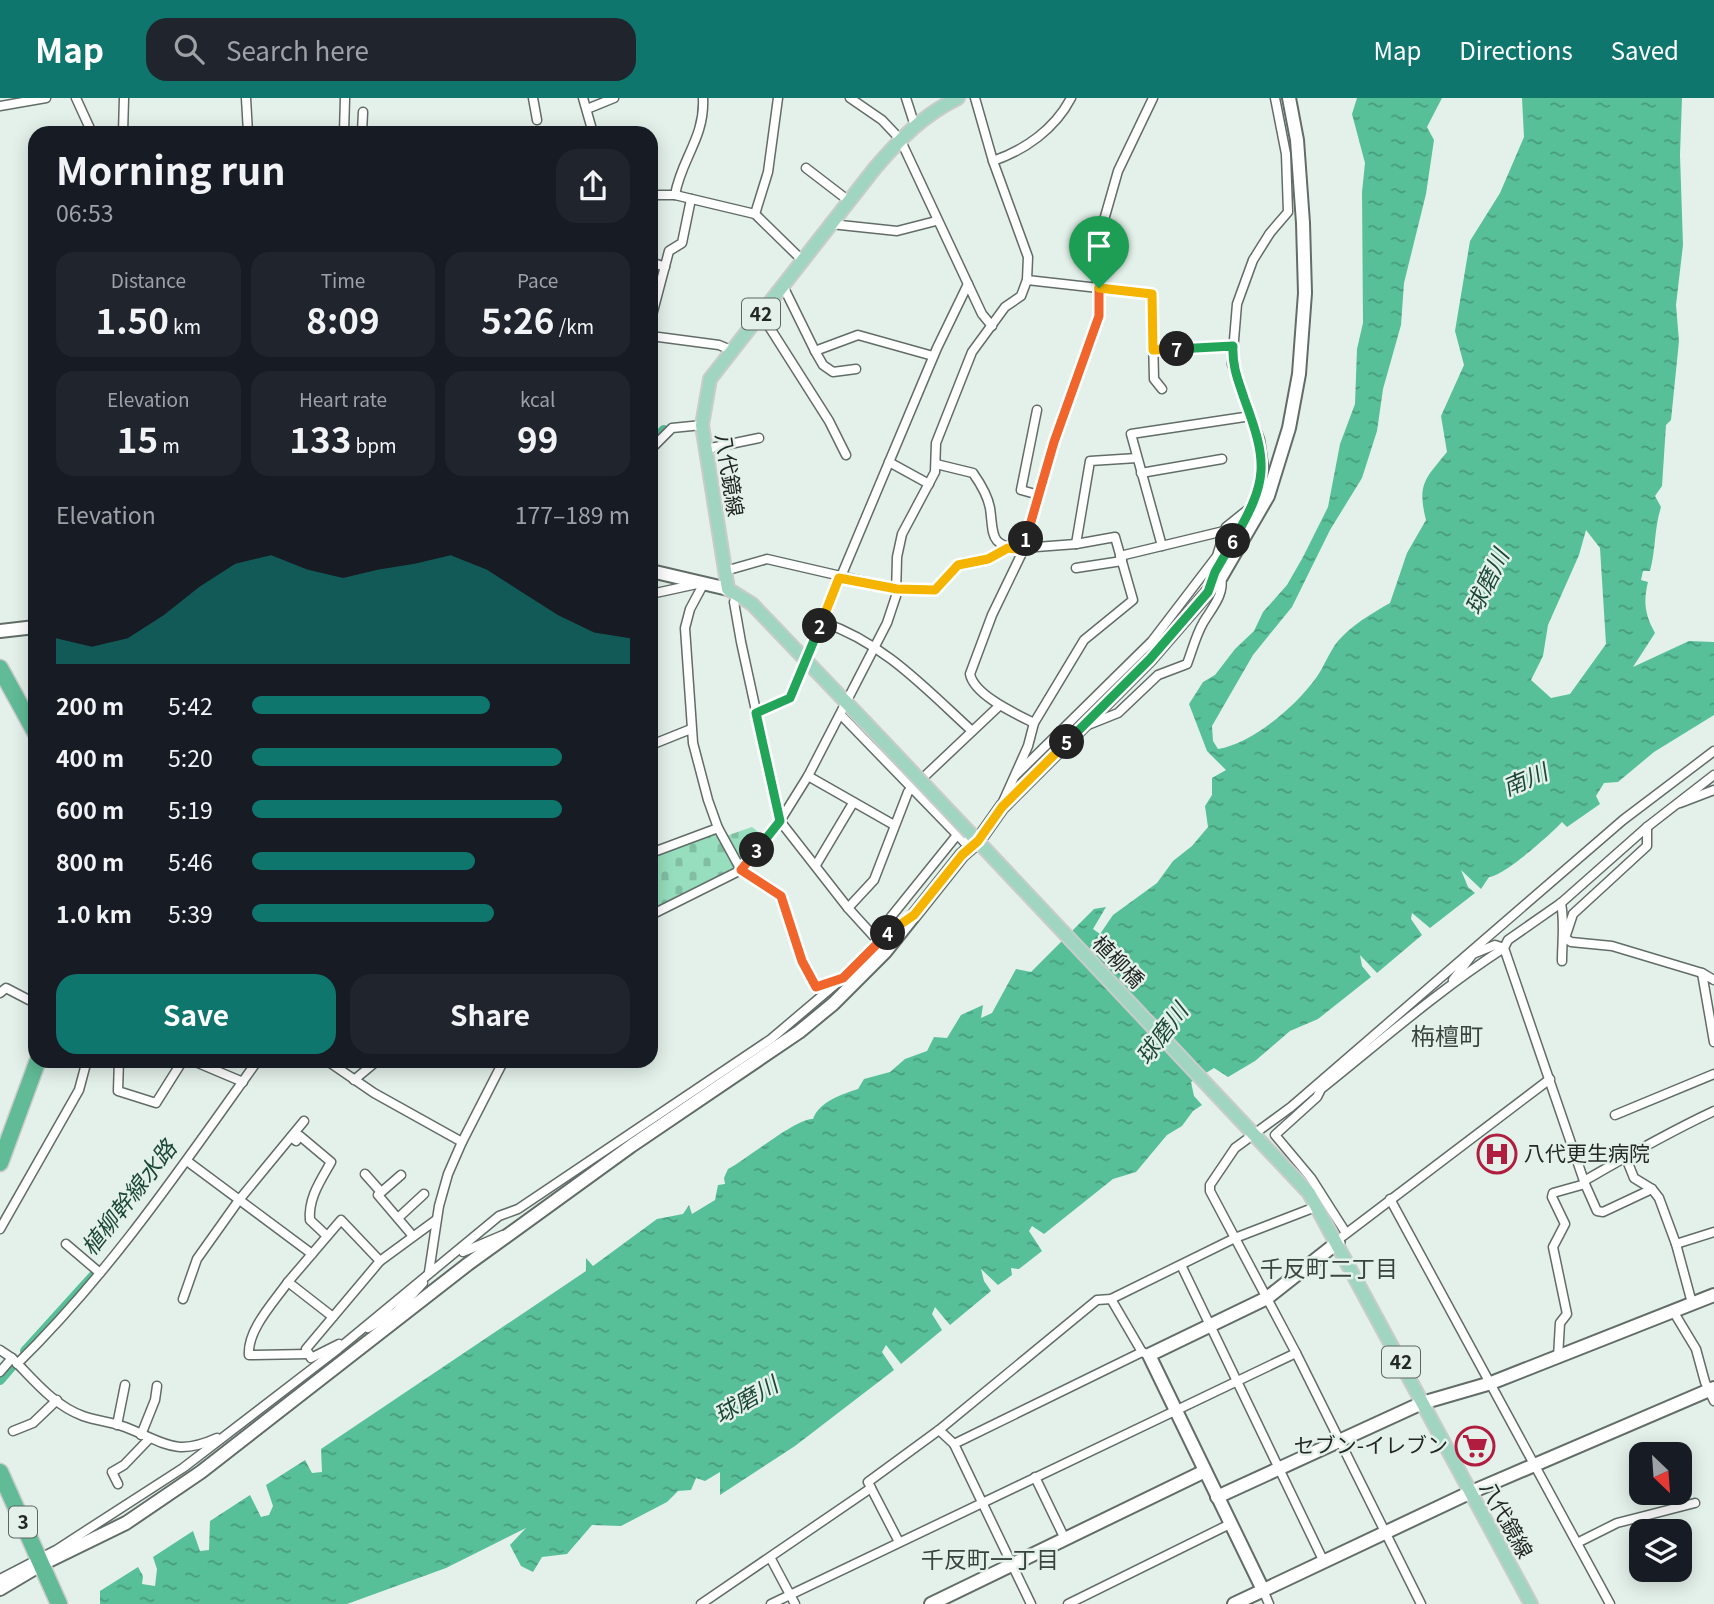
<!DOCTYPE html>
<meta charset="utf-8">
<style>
:root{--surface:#171b24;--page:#20242c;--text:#f1f3f6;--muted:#9ea1a6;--accent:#0f766e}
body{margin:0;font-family:Georgia,"Noto Sans JP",serif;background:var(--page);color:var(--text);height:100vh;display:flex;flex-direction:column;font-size:26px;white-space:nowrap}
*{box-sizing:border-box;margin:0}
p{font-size:23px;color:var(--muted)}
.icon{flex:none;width:38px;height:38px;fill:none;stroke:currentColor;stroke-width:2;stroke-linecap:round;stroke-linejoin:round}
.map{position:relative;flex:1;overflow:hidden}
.details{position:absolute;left:28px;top:28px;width:630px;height:942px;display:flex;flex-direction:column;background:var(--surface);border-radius:21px;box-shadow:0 4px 18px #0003}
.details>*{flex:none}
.needle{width:46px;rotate:155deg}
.controls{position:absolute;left:1629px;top:1344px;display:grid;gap:14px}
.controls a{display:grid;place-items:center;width:63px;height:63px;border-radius:14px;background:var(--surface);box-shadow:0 4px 18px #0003;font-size:35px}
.pin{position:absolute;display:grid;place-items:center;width:60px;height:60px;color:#fff;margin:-72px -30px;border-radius:50% 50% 50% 0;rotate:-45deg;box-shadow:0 0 7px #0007}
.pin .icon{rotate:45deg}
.km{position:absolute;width:35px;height:35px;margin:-18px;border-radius:50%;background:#222;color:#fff;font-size:19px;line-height:35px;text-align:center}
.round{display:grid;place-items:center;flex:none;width:74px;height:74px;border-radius:21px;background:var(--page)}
.overview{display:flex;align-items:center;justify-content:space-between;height:119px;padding:0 28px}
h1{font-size:38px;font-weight:700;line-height:52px}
.metrics{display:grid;grid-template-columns:repeat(3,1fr);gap:10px;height:119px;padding:7px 28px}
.metrics div{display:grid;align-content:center;border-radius:18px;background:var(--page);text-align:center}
.metrics b{font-size:35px;font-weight:700}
.metrics small{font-size:19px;font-weight:400}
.metrics p{font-size:19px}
.chart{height:196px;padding:14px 28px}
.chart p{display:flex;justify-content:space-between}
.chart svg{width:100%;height:126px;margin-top:7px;fill:var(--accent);opacity:.7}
.primary-button{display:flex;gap:14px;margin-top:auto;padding:14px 28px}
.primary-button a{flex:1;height:80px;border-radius:21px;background:var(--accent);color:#fff;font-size:28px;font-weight:700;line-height:80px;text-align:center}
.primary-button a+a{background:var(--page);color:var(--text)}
ul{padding:0 28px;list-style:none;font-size:23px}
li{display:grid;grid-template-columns:112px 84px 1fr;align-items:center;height:52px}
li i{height:18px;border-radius:9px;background:var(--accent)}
header{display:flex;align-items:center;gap:42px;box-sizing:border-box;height:98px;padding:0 35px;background:var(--accent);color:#fff}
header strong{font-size:33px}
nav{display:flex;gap:38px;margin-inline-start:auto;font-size:24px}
.search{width:490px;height:63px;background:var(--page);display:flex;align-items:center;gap:18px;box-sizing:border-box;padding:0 24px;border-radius:21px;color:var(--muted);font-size:26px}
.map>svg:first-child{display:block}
.cemetery{fill:url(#cemetery-stones)}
.water{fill:url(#water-ripples);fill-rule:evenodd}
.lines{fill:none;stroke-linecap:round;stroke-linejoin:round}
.canal{stroke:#57c098;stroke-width:10}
.street-casing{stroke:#626d67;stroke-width:11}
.secondary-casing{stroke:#626d67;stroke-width:16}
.primary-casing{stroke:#cacbcb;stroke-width:16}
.highway-casing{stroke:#cacbcb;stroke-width:19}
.street{stroke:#fff;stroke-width:8}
.secondary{stroke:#fff;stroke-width:12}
.primary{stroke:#a0d6c1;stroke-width:12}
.highway{stroke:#61bb97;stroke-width:16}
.primary-bridge-casing{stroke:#cacbcb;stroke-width:16;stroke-linecap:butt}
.primary-bridge{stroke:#a0d6c1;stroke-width:12}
.split-1-casing{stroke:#fff;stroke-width:14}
.split-2-casing{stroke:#fff;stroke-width:14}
.split-3-casing{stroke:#fff;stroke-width:14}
.split-4-casing{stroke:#fff;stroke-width:14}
.split-5-casing{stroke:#fff;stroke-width:14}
.split-6-casing{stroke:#fff;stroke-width:14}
.split-7-casing{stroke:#fff;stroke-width:14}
.split-8-casing{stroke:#fff;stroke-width:14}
.split-1{stroke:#f0652b;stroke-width:9}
.split-2{stroke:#f5b400;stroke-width:9}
.split-3{stroke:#22a559;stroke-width:9}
.split-4{stroke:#f0652b;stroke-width:9}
.split-5{stroke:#f5b400;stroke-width:9}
.split-6{stroke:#22a559;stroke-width:9}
.split-7{stroke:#22a559;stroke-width:9}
.split-8{stroke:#f5b400;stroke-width:9}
.labels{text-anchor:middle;stroke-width:5;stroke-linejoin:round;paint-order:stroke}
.shield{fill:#e4f1ea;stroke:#5d6461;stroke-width:2}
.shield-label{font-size:19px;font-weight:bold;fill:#232826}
.street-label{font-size:21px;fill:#232826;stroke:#e4f1ea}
.poi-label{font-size:21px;fill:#232826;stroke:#e4f1ea;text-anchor:start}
.water-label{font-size:23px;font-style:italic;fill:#1c4937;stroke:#e4f1ea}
.neighbourhood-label{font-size:23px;fill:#3a443f;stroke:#e4f1ea}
.quarter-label{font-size:24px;fill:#3a443f;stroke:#e4f1ea}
</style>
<header>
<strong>Map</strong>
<div class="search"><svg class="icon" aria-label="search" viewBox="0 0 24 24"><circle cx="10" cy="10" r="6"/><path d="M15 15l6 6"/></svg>Search here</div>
<nav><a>Map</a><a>Directions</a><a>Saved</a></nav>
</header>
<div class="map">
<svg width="1714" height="1506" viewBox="0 0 1714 1506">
<defs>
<pattern id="cemetery-stones" width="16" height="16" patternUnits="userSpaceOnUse" patternTransform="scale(1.75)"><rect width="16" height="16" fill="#96debe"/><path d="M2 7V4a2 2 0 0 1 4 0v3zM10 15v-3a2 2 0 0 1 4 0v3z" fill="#81bea3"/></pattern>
<pattern id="water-ripples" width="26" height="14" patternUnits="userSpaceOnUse" patternTransform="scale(1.75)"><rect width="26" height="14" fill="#57c098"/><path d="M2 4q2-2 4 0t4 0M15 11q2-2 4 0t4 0" fill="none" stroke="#489c7c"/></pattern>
</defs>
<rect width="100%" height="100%" fill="#e4f1ea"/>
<path class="cemetery" d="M752 729 762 737 735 769 651 814V758L716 732 726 738Z"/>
<path class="water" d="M1357 0H1442L1427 29 1434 42 1426 96 1404 185 1401 227 1383 291 1377 333 1362 380 1330 432 1292 509 1253 557 1212 628 1213 643 1218 651C1252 646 1296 608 1316 580 1324 569 1329 554 1338 543 1353 526 1371 516 1390 505L1407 455 1426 422C1417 386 1425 381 1447 354L1441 318 1464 267 1455 233 1470 143 1500 95 1524 39 1522 0H1682L1680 57 1683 147 1676 207 1679 243 1671 322 1666 327 1662 388 1655 398 1661 409C1654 431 1656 451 1650 473H1643L1641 482 1648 484C1643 504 1645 517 1655 535L1633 569 1689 543 1714 544V617L1654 654 1618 684 1604 685 1596 698 1600 706 1567 729 1562 724C1551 736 1504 778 1489 779L1481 791 1461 772 1468 789 1475 795 1430 830 1412 815 1411 821 1422 837 1377 875 1360 857 1362 868 1371 879 1318 921 1290 933 1255 963 1228 979 1214 970 1191 984 1194 998 1202 1007 1193 1013 1182 1028 1167 1037 1136 1074 1113 1081 1044 1136 1032 1128 1029 1133 1042 1153 1019 1171 1011 1170 1012 1177 998 1187 981 1171 984 1183 991 1193 950 1227 935 1209 932 1216 942 1232 901 1266 886 1247 882 1254 894 1272 795 1348 720 1397V1374L705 1383 696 1380 691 1392 678 1393 667 1404 621 1428 592 1427 567 1456 542 1459 533 1474 521 1468 510 1447 526 1430 446 1470 347 1506H100V1493L138 1469 143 1478 142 1486 155 1488 157 1471 153 1459 193 1433 200 1453 209 1452 210 1423 250 1397 261 1419 269 1417 273 1408 266 1387 305 1362 312 1375 322 1374 321 1351 586 1173V1160L593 1168 657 1121 683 1116 689 1107 692 1116 715 1102 718 1087 725 1086 724 1080 728 1071C747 1061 798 1019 813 1021 819 1004 842 996 858 991L864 981 890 974 905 961 927 953 934 939 947 940 961 917 983 907 981 920 992 915 1016 871 1031 874 1094 811 1106 809 1093 831 1100 836 1113 817 1157 785 1173 763 1192 748 1208 729 1205 708 1212 697V680L1226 672 1207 653 1189 606 1203 584 1215 577 1235 551 1254 533 1263 514 1287 487 1303 459 1328 409 1340 346 1355 306 1357 251 1363 225 1362 94 1365 65 1352 16ZM1586 432 1600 450 1606 546 1570 596 1551 600 1531 582 1543 558 1548 527 1579 457Z"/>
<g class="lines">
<g class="canal">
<path d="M651 344 664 332"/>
<path d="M25 1253 93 1178"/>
<path d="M0 1282 12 1268"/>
</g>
<defs>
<g id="street">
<path d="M76 0 92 35"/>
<path d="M246 0 248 35"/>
<path d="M533 0 537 22"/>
<path d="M583 0 593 35"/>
<path d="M850 0 882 22 900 41 982 216 992 228"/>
<path d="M906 0 915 28"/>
<path d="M0 8 46 0"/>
<path d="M587 11 614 0"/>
<path d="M123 35 124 0"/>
<path d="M344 35 345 0"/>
<path d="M362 35 363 14"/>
<path d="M993 63C1025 52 1055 31 1071 0"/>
<path d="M806 70 849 103"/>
<path d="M651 97H675L755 116 803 163"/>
<path d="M675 97C681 61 705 40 703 0"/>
<path d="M755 116 768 74 778 0"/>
<path d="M831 126 897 133 936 123"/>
<path d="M651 164 665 169"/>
<path d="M1027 182 1152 196 1154 281 1162 291"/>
<path d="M783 188 815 253 858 237 933 258"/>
<path d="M761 216 829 323 846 357"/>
<path d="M651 221 669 153 682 145 691 101"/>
<path d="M651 238 719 247 733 253"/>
<path d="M1153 252 1233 248"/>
<path d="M815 253 823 267 833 274 856 271"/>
<path d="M1037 312 1021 392 1039 397"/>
<path d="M651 351 672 330 702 327"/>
<path d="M706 351 759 340"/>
<path d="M889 364 929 386"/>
<path d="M936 366 973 375C980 385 988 399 990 410 994 437 988 448 1023 451"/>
<path d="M1141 375 1222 361"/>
<path d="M1076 446 1090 363 1137 360"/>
<path d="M1162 448 1131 336 1251 318"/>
<path d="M1023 450 1076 446 1115 439 1133 502 1084 542 1034 625"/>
<path d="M1120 458 1224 433"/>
<path d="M1076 470 1122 463"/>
<path d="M725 473 767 461 897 491 935 492 958 467 988 461 1008 450"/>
<path d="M704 485 690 511 685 530 693 645 708 702 718 730 741 772 781 798 802 863 816 889 843 880 878 843 882 830 957 737"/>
<path d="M1210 486 1250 411"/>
<path d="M651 496 697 486"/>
<path d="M739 496 734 504 741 544 780 723 848 810 878 843 903 825"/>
<path d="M822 524C883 544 925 590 972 633"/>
<path d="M756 615 786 603 792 595 937 250 968 186"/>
<path d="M841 617 970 750"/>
<path d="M1088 627 1118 615 1158 577 1187 566C1192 553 1196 537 1203 525 1211 511 1225 497 1221 479"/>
<path d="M651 647 691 631"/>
<path d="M808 678 894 727"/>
<path d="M1015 678 1152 543 1217 458 1226 429 1251 409 1264 370 1260 342 1232 266 1237 206 1253 162 1270 135 1288 114 1286 56 1275 0"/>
<path d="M1680 705 1714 692"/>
<path d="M1002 706 1028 648 1034 625C1016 616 974 597 970 576L992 517 1021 457 1054 344 1099 218V190L1095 176 1100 136 1118 73 1153 0"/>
<path d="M1647 729V748L1573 816 1565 840 1571 844 1612 848 1702 875"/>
<path d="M651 755 718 730"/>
<path d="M816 767 853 705"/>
<path d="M1561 805C1565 826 1562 843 1562 863"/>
<path d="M848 810 874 782 908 694 999 608"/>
<path d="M651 817 741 772 780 723 808 678 887 525 896 498 897 459 902 436 935 374 936 345 972 254 1005 209 1021 198 1027 182 1028 159 993 63 975 0"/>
<path d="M1468 858 1495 847 1504 850"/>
<path d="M1453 882 1472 857"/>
<path d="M1714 882 1702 875 1714 944"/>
<path d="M0 895 6 890 29 902"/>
<path d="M119 962 118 993 156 1005 183 962"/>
<path d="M191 962 243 984"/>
<path d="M326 962 374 995 462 1044 448 1076 439 1108 429 1174"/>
<path d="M354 982 378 962"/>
<path d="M1615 1017 1714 976"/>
<path d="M291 1039 296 1043 300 1038 331 1064C321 1082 308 1100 310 1122L327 1138"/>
<path d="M462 1044 504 962"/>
<path d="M1626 1060 1634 1080 1652 1091 1659 1100 1676 1146 1692 1205"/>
<path d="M187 1063 312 1156"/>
<path d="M365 1076 381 1094"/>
<path d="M401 1077 378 1097 412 1137"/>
<path d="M1584 1083 1504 850 1508 842 1561 805 1647 729 1714 677"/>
<path d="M1585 1086 1597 1113 1603 1114 1652 1091"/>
<path d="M1390 1101 1610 1506"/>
<path d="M398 1120 424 1096"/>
<path d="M0 1131 79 992 87 962"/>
<path d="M1346 1135 1311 1080 1275 1037 1317 999 1321 991C1381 943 1439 892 1504 850"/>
<path d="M1343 1138 1550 981"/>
<path d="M66 1146 100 1175"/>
<path d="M1676 1146 1714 1134"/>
<path d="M463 1154 503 1137"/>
<path d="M380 1163 436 1122"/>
<path d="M1181 1167 1324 1464"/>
<path d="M288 1184C274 1204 247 1232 249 1257L309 1256"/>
<path d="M183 1201 197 1161 239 1102 304 1023"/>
<path d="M1111 1201 1142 1254"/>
<path d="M1673 1213 1696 1251 1705 1284 1714 1303"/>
<path d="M398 1217 396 1214 423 1185"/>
<path d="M333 1219 288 1184 341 1122 380 1163 306 1251 311 1260 339 1246"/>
<path d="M368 1230 396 1214"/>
<path d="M0 1252 12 1260"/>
<path d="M1558 1259 1560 1225 1567 1216 1553 1149 1565 1126 1552 1099 1553 1095 1585 1086 1584 1083C1627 1058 1669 1034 1714 1013"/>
<path d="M17 1266C110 1175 183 1067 258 962"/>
<path d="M0 1274 12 1260C33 1281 53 1307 83 1318 97 1323 112 1324 125 1329 164 1344 175 1359 217 1340"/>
<path d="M117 1327 125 1287"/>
<path d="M939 1332 954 1346"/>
<path d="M13 1333 33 1325 57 1302"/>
<path d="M141 1337 155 1302 157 1288"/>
<path d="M1035 1379 1065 1441"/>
<path d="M118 1386 112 1374 124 1367 149 1341"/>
<path d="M871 1390 899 1444"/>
<path d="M1577 1445 1617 1425 1695 1405"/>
<path d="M771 1461 795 1506"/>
<path d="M0 1481 56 1452 183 1370 338 1251 499 1118 518 1111 771 941 843 880"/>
<path d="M1263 1492 1269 1506"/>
<path d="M701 1506 871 1390 868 1384 939 1332 1097 1202 1111 1201 1235 1140 1318 1108"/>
<path d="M771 1506 1296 1255"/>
<path d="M1031 1506 954 1346 1142 1254 1149 1257"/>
<path d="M1068 1506 1230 1426"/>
<path d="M1421 1506 1296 1255 1210 1093V1087L1235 1050 1291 1009 1623 722 1714 653"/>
</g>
<g id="secondary">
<path d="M651 473 728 491"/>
<path d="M0 533 35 529"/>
<path d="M1217 1399 1422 1305 1491 1285 1714 1197"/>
<path d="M0 1491 42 1466 126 1425 201 1374 468 1166 631 1048 799 934 833 906 885 854 962 757 978 743 1002 709 1150 561 1221 479 1268 398 1289 330 1299 276 1305 195 1303 125 1297 42 1289 0"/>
<path d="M1263 1492 1149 1257 1267 1200 1338 1144"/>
<path d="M931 1506 1205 1373"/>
<path d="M1234 1506 1469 1395 1714 1290"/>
</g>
<g id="primary">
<path d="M864 623 752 506 728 491 702 327 710 281 875 70C900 41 923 17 958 0"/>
<path d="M970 735 1309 1095 1531 1506"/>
</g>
<g id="highway">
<path d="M0 570 35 634"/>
<path d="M0 1065 38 962"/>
<path d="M0 1374 59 1506"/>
</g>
</defs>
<use href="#street" class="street-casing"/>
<use href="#secondary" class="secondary-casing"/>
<use href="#primary" class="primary-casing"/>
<use href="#highway" class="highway-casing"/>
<use href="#street" class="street"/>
<use href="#secondary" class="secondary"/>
<use href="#primary" class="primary"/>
<use href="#highway" class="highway"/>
<defs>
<path id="primary-bridge" d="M864 623 970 735"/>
</defs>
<use href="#primary-bridge" class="primary-bridge-casing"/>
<use href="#primary-bridge" class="primary-bridge"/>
</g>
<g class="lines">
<defs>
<path id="split-1" d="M1026 441 1054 344 1099 218V190"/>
<path id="split-2" d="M820 528 839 480 897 491 935 492 958 467 988 461 1008 450 1023 452 1026 441"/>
<path id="split-3" d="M757 752 780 723 756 615 790 600 820 528"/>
<path id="split-4" d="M757 752 741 772 781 798 802 863 816 889 843 880 888 835"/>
<path id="split-5" d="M888 835 914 817 962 757 978 743 1002 709 1067 644"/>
<path id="split-6" d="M1067 644 1150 561 1208 494 1215 474 1233 443"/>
<path id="split-7" d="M1177 251 1233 248C1232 268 1238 282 1244 300 1268 365 1269 382 1233 443"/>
<path id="split-8" d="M1099 190 1152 196 1153 252 1177 251"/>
</defs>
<use href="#split-1" class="split-1-casing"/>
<use href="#split-2" class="split-2-casing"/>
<use href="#split-3" class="split-3-casing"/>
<use href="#split-4" class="split-4-casing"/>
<use href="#split-5" class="split-5-casing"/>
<use href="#split-6" class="split-6-casing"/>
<use href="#split-7" class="split-7-casing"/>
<use href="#split-8" class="split-8-casing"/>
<use href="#split-1" class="split-1"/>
<use href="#split-2" class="split-2"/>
<use href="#split-3" class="split-3"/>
<use href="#split-4" class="split-4"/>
<use href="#split-5" class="split-5"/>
<use href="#split-6" class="split-6"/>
<use href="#split-7" class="split-7"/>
<use href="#split-8" class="split-8"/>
</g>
<defs>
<symbol id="hospital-ring" viewBox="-11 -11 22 22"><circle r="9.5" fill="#e4f1ea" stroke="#b01d3f" stroke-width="1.5"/><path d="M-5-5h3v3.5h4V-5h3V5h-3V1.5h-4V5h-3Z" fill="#b01d3f"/></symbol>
<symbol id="supermarket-ring" viewBox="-11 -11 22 22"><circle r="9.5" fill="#e4f1ea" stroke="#b01d3f" stroke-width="1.5"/><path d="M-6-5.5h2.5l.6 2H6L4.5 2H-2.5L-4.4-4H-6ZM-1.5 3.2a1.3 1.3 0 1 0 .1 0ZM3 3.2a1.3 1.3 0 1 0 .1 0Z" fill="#b01d3f"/></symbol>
</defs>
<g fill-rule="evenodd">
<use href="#hospital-ring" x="1475" y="1034" width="44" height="44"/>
<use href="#supermarket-ring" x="1453" y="1326" width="44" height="44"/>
</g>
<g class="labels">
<g class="shield">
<rect x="742" y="200.5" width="38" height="31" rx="5"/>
<rect x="1382" y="1248.5" width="38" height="31" rx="5"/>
<rect x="9" y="1408.5" width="28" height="31" rx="5"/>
</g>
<g class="shield-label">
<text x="761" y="223">42</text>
<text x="1401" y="1271">42</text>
<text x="23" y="1431">3</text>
</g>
<g class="street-label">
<text transform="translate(729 377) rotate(81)" y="7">八代鏡線</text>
<text transform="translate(1118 864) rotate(46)" y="7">植柳橋</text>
<text transform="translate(1506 1422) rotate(61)" y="7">八代鏡線</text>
</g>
<g class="poi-label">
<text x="1524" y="1063">八代更生病院</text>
<text x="1448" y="1355" text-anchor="end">セブン-イレブン</text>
</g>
<g class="water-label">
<text transform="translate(1487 484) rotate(-64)" y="8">球磨川</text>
<text transform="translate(1525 682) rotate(-23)" y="8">南川</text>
<text transform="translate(1162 936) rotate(-53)" y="8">球磨川</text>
<text transform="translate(129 1100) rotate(-52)" y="8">植柳幹線水路</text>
<text transform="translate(746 1302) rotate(-30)" y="8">球磨川</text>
</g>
<g class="neighbourhood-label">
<text x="1329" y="1179">千反町二丁目</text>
<text x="990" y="1470">千反町一丁目</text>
</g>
<g class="quarter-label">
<text x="1447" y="947">栴檀町</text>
</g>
</g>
</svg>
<div class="controls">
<a><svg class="needle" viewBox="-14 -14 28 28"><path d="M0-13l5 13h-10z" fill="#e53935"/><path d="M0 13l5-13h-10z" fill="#9ea1a6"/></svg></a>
<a><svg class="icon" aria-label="layers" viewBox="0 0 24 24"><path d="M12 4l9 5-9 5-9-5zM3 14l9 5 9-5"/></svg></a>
</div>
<div class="pin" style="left:1099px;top:190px;background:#1e9e55"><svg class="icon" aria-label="arrive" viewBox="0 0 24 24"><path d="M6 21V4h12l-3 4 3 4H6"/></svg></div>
<b class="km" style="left:1026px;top:441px">1</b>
<b class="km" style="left:820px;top:528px">2</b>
<b class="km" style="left:757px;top:752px">3</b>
<b class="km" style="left:888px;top:835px">4</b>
<b class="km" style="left:1067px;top:644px">5</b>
<b class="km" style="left:1233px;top:443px">6</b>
<b class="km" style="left:1177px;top:251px">7</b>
<section class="details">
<div class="overview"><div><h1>Morning run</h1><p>06:53</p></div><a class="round"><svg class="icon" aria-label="share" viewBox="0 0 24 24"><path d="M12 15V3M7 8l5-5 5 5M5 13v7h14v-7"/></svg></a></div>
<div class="metrics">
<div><p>Distance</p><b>1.50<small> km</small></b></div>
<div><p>Time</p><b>8:09</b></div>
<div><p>Pace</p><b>5:26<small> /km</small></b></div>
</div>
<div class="metrics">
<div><p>Elevation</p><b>15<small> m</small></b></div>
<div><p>Heart rate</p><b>133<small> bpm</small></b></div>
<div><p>kcal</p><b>99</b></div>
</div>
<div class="chart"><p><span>Elevation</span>177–189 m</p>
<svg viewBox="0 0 160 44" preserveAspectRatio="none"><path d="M0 44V35L10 38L20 35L30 27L40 17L50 9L60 6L70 11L80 14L90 11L100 9L110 6L120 11L130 19L140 27L150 33L160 35V44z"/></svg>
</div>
<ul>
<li><b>200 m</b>5:42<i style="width:63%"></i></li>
<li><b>400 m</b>5:20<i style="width:82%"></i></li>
<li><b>600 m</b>5:19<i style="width:82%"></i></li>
<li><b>800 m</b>5:46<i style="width:59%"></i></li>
<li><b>1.0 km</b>5:39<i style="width:64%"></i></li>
</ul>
<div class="primary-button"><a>Save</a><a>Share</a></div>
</section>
</div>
